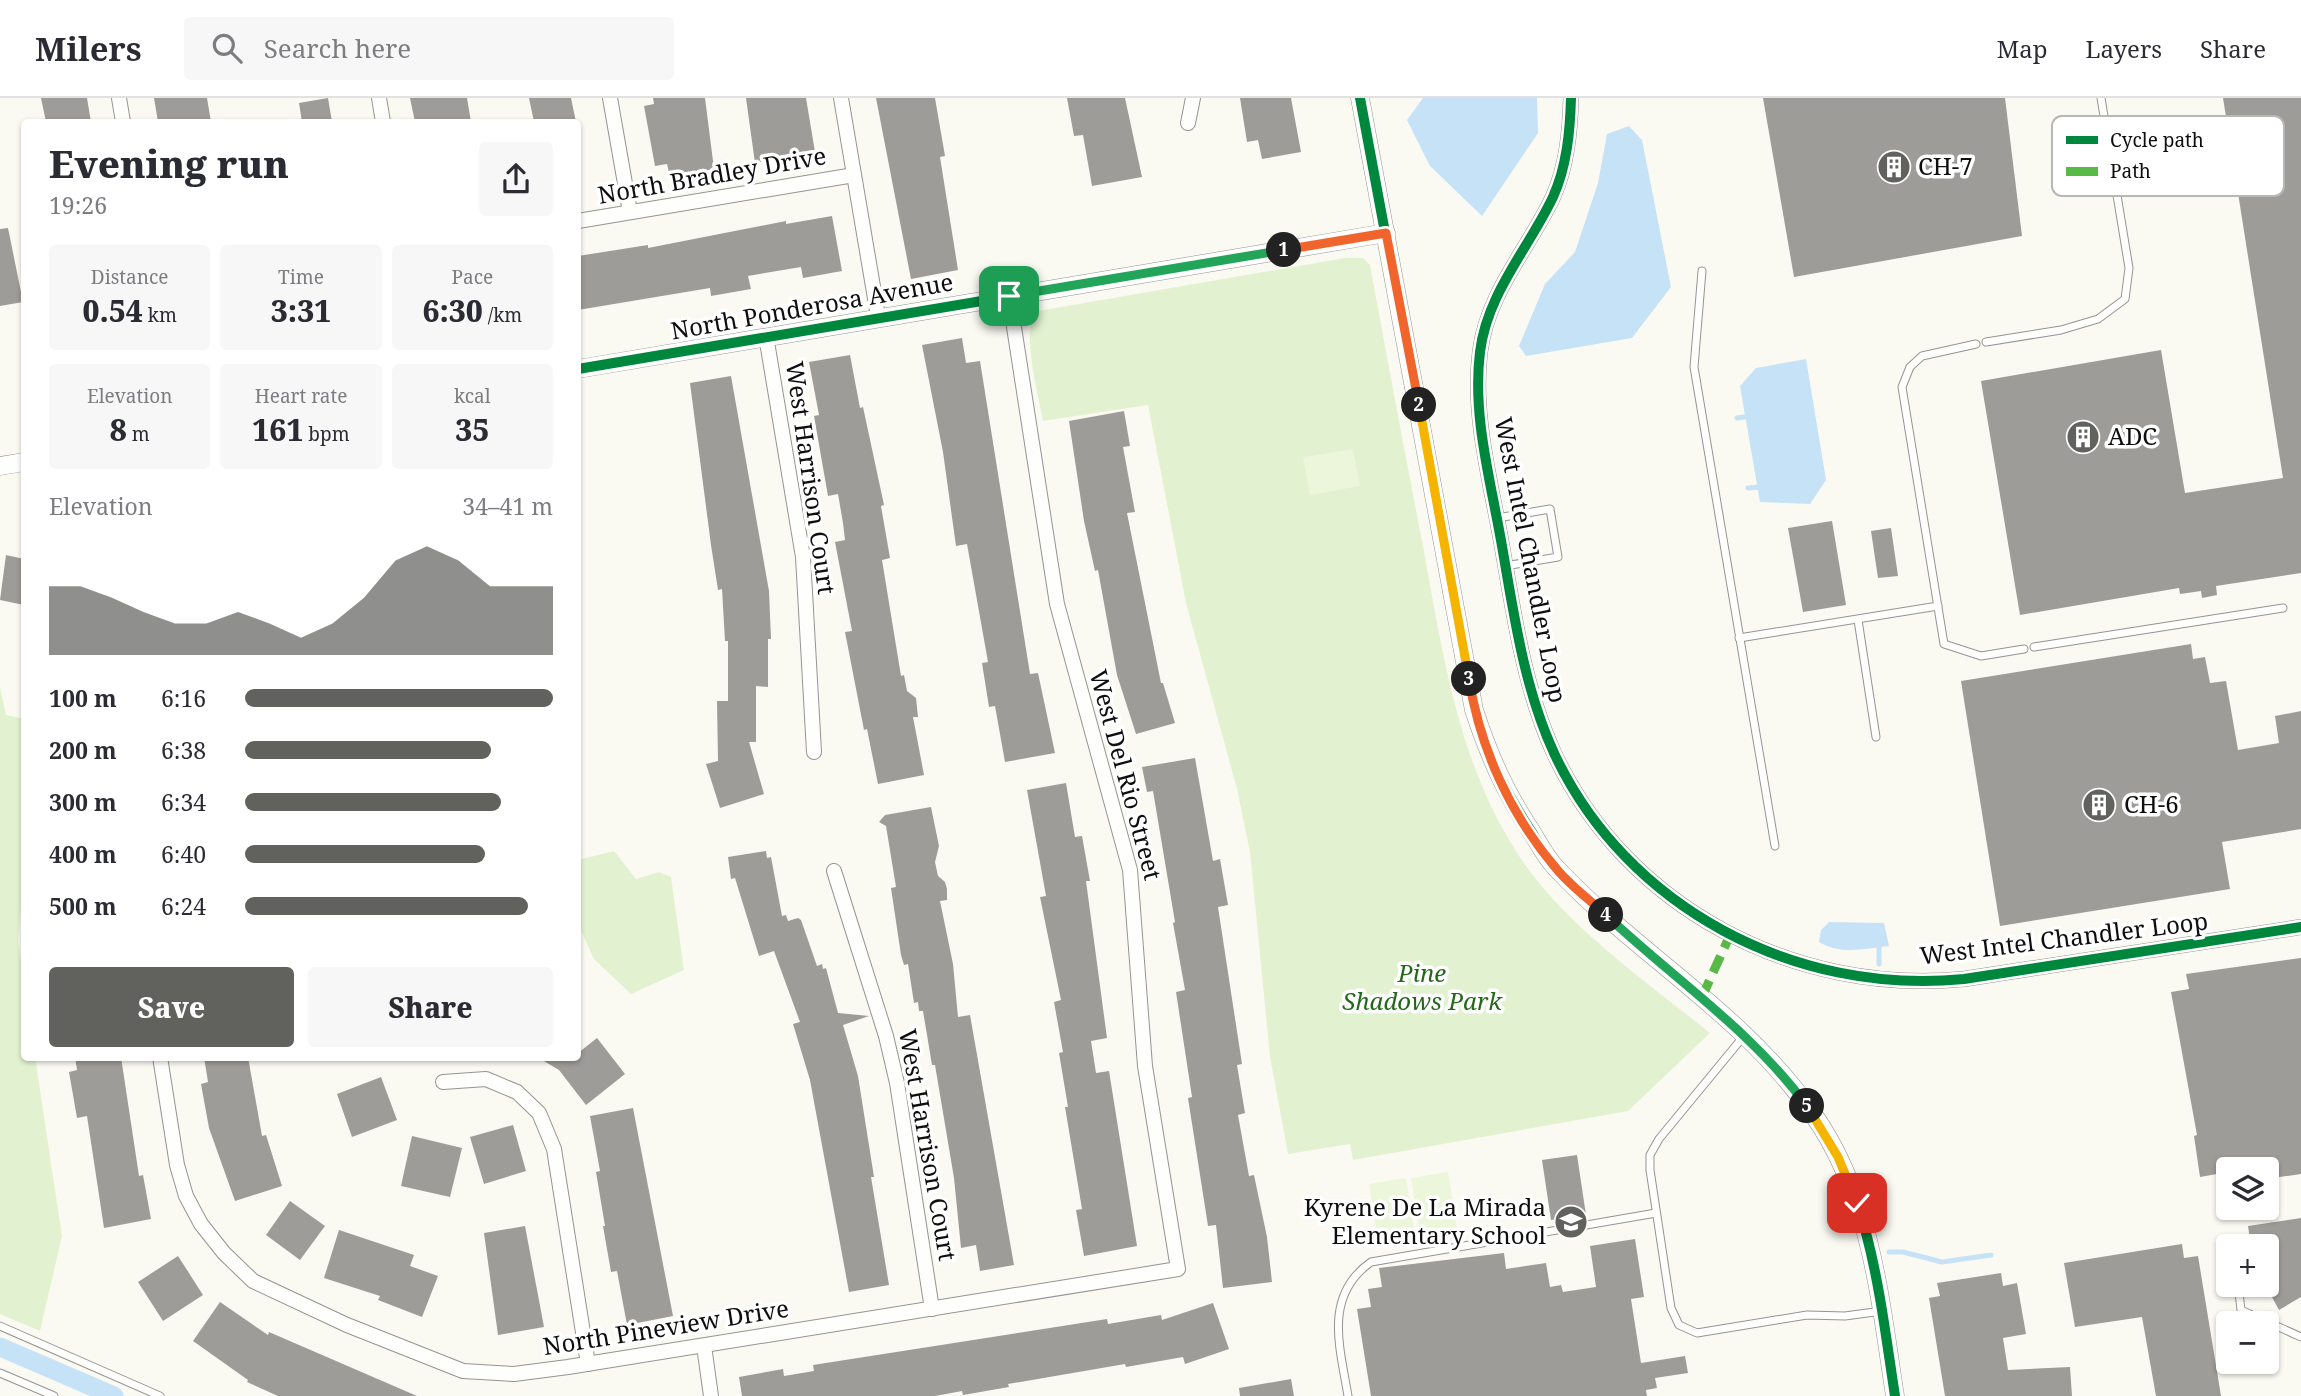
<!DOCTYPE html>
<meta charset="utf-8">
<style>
:root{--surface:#fff;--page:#f7f7f7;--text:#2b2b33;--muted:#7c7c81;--line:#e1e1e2;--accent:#61615e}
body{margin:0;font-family:"Noto Serif",serif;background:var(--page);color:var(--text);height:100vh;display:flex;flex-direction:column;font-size:26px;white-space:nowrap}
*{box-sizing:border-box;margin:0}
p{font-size:23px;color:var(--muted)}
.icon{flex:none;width:38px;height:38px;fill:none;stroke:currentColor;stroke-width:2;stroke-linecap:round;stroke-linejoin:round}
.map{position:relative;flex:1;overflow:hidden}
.sheet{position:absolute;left:21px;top:21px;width:560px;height:942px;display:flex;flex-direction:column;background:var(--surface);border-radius:7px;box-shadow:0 2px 5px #0004}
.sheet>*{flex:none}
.controls{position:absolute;left:2216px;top:1059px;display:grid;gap:14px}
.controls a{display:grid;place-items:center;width:63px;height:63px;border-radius:7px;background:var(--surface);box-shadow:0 2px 5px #0004;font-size:35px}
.pin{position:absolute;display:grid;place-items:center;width:60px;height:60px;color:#fff;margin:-30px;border-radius:14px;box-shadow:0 4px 10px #0006}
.km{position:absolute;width:35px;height:35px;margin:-18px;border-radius:50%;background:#222;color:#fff;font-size:19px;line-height:35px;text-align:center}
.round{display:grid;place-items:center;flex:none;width:74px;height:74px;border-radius:7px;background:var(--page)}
.headline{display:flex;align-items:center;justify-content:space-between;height:119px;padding:0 28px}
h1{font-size:38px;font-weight:800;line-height:52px}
.figures{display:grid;grid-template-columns:repeat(3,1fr);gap:10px;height:119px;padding:7px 28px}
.figures div{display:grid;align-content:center;border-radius:7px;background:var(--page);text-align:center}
.figures b{font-size:30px;font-weight:800}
.figures small{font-size:19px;font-weight:400}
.figures p{font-size:19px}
.chart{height:196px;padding:14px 28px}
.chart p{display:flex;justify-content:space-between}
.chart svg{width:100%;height:126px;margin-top:7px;fill:var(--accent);opacity:.7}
.action{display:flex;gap:14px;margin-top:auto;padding:14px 28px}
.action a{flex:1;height:80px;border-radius:7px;background:var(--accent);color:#fff;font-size:28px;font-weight:800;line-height:80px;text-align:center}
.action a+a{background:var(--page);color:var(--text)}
ul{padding:0 28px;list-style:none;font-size:23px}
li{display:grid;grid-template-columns:112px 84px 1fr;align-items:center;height:52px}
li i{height:18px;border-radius:9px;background:var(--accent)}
header{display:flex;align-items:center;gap:42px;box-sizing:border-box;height:98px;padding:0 35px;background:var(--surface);border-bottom:2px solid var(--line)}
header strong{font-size:33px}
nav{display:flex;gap:38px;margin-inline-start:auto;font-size:24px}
.search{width:490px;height:63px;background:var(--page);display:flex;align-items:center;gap:18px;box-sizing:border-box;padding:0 24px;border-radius:7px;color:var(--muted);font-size:26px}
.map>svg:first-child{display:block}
.green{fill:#e2f2d1}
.pitch{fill:#ecf6db}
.water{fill:#c6e2f7}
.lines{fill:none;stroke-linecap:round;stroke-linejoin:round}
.stream{stroke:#c6e2f7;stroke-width:5}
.canal{stroke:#c6e2f7;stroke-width:19}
.building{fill:#9e9c98}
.service-casing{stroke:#959491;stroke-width:9}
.minor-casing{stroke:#959491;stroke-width:16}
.tertiary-casing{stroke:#959491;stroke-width:19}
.service{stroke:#fefefd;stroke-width:7}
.minor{stroke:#fefefd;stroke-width:14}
.tertiary{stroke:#fefefd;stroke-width:18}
.quiet{stroke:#58b947;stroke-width:9;stroke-dasharray:18 9;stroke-linecap:butt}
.cycleway-casing{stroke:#fff;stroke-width:15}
.cycleway{stroke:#00873e;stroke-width:10}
.split-1-casing{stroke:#fff;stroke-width:14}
.split-2-casing{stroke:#fff;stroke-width:14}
.split-3-casing{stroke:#fff;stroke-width:14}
.split-4-casing{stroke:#fff;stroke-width:14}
.split-5-casing{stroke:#fff;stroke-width:14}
.split-6-casing{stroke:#fff;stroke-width:14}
.split-1{stroke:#22a559;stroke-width:9}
.split-2{stroke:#f0652b;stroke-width:9}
.split-3{stroke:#f5b400;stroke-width:9}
.split-4{stroke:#f0652b;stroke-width:9}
.split-5{stroke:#22a559;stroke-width:9}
.split-6{stroke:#f5b400;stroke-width:9}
.labels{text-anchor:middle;stroke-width:7;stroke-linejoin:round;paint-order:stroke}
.poi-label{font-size:24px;fill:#0e0e0e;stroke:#fff;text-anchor:start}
.street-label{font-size:24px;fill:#0e0e0e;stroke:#fff}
.park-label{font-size:24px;font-style:italic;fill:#24681b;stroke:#fff}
.key{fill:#fff;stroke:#b7b7b7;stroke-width:2}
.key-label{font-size:19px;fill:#0e0e0e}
</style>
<header>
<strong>Milers</strong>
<div class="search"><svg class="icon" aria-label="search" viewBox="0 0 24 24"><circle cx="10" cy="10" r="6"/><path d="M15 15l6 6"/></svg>Search here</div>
<nav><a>Map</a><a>Layers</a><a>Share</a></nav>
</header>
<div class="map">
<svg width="2301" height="1298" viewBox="0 0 2301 1298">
<rect width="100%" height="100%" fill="#fbfaf2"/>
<g class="green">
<path d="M1345 160H1363L1370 167C1387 259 1404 351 1422 443 1443 555 1458 672 1526 768 1574 834 1647 884 1710 935L1628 1013 1353 1062 1350 1046 1288 1056 1270 959 1250 754 1237 691 1186 505 1148 307 1043 323C1039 299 1019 228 1038 213Z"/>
<path d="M0 589 6 617 24 621V777L18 842 24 888V959H35L62 1138 40 1233 0 1216Z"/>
<path d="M614 753 636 781 659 774 671 779 684 872 631 896 594 861 578 826V762Z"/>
</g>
<g class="pitch">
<path d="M1353 351 1360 388 1310 397 1303 359Z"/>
<path d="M1448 1074 1458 1137 1421 1143 1411 1080Z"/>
<path d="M1406 1080 1416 1143 1379 1149 1369 1086Z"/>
</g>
<g class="water">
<path d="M1423 0H1537L1538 35 1482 118 1430 68 1407 22Z"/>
<path d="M1629 28 1642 42 1671 189 1632 240 1526 258 1519 248 1545 186 1575 154 1598 85 1607 36Z"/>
<path d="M1806 261 1826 382 1810 406 1760 404 1740 288 1756 270Z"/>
<path d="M1829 824 1884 825 1889 848C1865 851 1840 857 1819 844L1821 832Z"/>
</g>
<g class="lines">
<g class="stream">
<path d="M1737 320 1751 318"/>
<path d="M1748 390 1762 389"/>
<path d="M1879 866V849"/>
<path d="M1889 1154H1903L1942 1164 1991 1157"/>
</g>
<path class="canal" d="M0 1249 114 1298"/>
</g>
<g class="building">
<path d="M41 0H87L91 24H46Z"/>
<path d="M154 0H207L211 24H158Z"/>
<path d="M328 0 332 24H302L299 5Z"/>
<path d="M410 0H467L471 24H415Z"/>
<path d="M529 0H571L576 24H534Z"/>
<path d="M653 0H705L714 71 670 79 667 66 655 68 644 8 654 6Z"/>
<path d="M746 0H806L815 54 755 65Z"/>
<path d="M876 0H935L945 58 940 59 958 172 911 181Z"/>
<path d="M1067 0H1125L1142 79 1092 88 1083 37 1074 38Z"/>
<path d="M1240 0H1291L1301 54 1262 61 1258 42 1247 44Z"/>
<path d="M1763 0H2005L2022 138 1794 179Z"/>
<path d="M2223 0H2301V475L2216 488 2217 497 2202 500 2201 493 2180 496 2179 490 2020 517 1981 283 2161 252 2185 395 2283 380Z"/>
<path d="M832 118 842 173 803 180 801 169 748 178 751 191 711 198 710 190 578 212V158L648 147V150L786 123V126Z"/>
<path d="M8 130 23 204 0 208V131Z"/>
<path d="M962 240 966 265 980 263 1030 576 1038 575 1055 655 1005 664 995 608 989 609 982 565 988 564 967 446 956 448 943 354 922 247Z"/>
<path d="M850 257 860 310 863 309 884 407 881 408 890 460 882 462 901 578 904 577 907 593 916 600 918 619H913L924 677 878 686 867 631 864 632 845 534 852 533 835 444 845 442 843 425 838 396 828 398 814 318 819 317 809 264Z"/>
<path d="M731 278 769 493 771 541H768V589L756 588V644H749L764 696 720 710 706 666 718 663 717 603H728V543H725L722 491 718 492 711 447 690 285Z"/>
<path d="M1124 313 1130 348 1123 349 1135 414 1127 415 1161 585H1163L1175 625 1136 636 1117 577 1098 472 1095 473 1084 423 1069 323Z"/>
<path d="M1832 423 1846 507 1803 514 1788 430Z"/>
<path d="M1891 430 1898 478 1878 480 1871 433Z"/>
<path d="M6 457 24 461V507L0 502Z"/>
<path d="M2191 546 2193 561 2205 559 2210 585 2226 583 2238 652 2279 645 2275 618 2301 613V731L2222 744 2230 791 2000 828 1961 583Z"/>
<path d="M1195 660 1213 763 1220 761 1228 807 1218 809 1242 966 1237 967 1245 1015 1238 1017 1249 1078 1254 1077 1267 1139 1272 1184 1223 1190 1216 1127 1208 1128 1188 1000 1192 999 1176 894 1185 892 1173 825 1175 824 1153 693 1147 694 1142 669Z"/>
<path d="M1066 685 1075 739 1082 738 1090 783H1086L1107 940 1091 943 1096 975 1109 973 1137 1148 1084 1158 1076 1112 1082 1111 1065 1009H1068L1059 955 1063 954 1054 904 1061 902 1040 799 1046 798 1027 692Z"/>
<path d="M931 709 939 748 935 764 938 778 945 784 947 791V802L940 803 953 866 958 919 970 917 1014 1167 980 1173 976 1147 961 1150 954 1080 935 967H932L923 913H919L918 904 914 905 908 866 904 867 901 857 891 790 896 789 886 728 879 724 885 717Z"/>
<path d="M766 753 767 760 771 759 782 818 786 817 788 823 798 820 801 822 817 868 822 866 823 871 826 870 838 915 869 918 843 927 858 978 874 1079H871L889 1187 849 1194 810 982 793 926 800 924 774 853 759 858 735 780 731 781 728 759Z"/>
<path d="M2301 860V1076L2266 1081V1071H2228V1074L2200 1079 2194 1038 2197 1037 2171 894 2189 891 2186 876Z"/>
<path d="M597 940 625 976 586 1007 559 972 537 959H578V955Z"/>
<path d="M75 959H121L139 1078 143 1077 151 1121 104 1130 87 1018 77 1020 69 974 77 972Z"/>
<path d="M204 959H248L262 1038 266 1037 282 1088 235 1103 209 1030 201 986 208 984Z"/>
<path d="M381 979 397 1022 352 1039 337 996Z"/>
<path d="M633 1010 673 1218 627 1227 617 1173 611 1174 603 1128H605L596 1074 600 1073 590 1018Z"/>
<path d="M513 1027 526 1073 484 1086 470 1039Z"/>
<path d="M412 1038 462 1050 450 1099 401 1088Z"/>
<path d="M1577 1057 1586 1117 1551 1122 1542 1062Z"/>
<path d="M290 1103 325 1128 300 1162 266 1137Z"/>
<path d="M2301 1120V1199L2279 1212 2266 1188V1148H2251L2248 1128Z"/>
<path d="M525 1128 544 1229 498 1237 484 1135Z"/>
<path d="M339 1132 414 1157 410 1168 438 1178 422 1219 378 1202 380 1198 324 1180Z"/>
<path d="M1635 1141 1644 1199 1631 1201 1641 1265 1685 1258 1688 1275 1655 1280 1657 1290 1646 1292 1647 1298H1371L1357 1211 1371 1209 1368 1191 1382 1189 1379 1170 1504 1155 1506 1171 1546 1165 1550 1189 1561 1187 1563 1194 1596 1189 1590 1148Z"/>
<path d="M2182 1146 2184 1160 2198 1158 2221 1298H2156L2142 1219 2075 1229 2064 1165Z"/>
<path d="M178 1158 203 1197 163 1223 138 1184Z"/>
<path d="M2001 1175 2003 1188 2017 1185 2026 1236 2003 1240 2008 1272 2070 1269 2072 1298H1945L1929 1200 1940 1198 1937 1185Z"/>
<path d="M220 1204 268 1237 269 1234 417 1298H278L247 1284 248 1282 193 1243Z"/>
<path d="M1213 1205 1229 1251 1185 1266 1183 1259 1126 1269 1125 1266 1008 1286 1009 1289 963 1297 962 1293 935 1298H742L739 1279 783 1271 784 1278 814 1273 813 1267 1107 1221 1108 1226 1161 1217 1162 1222Z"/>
<path d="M1291 1281 1294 1298H1240L1239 1290Z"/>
</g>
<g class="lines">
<defs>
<g id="service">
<path d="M1702 173 1694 269 1775 748"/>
<path d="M1986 244 2061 232 2098 221 2125 201 2129 170 2101 0"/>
<path d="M1976 246 1922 258 1910 269 1902 289 1944 546 1981 558 2024 551"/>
<path d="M1497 420 1550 411 1558 459 1505 468"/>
<path d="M1858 522 1876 639"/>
<path d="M1739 540 1938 508"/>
<path d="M2034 549 2283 510"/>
<path d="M1743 939 1659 1041 1650 1057V1072L1671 1210 1679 1227 1697 1235 1807 1217 1845 1218 1882 1213"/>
<path d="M2238 1186 2241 1212 2301 1239"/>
<path d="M0 1228 160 1298"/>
<path d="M0 1275 54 1298"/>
<path d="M1348 1298C1340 1249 1323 1198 1371 1164L1656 1115"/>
</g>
<g id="minor">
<path d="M119 0 123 24"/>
<path d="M379 0 383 24"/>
<path d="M610 0 630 114"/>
<path d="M841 0 878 218"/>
<path d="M1571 0C1570 33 1567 68 1553 99 1529 150 1487 195 1480 254 1472 318 1491 384 1502 448 1514 517 1524 590 1554 655 1626 810 1796 898 1964 881L2301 829"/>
<path d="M1188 25 1193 0"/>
<path d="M578 123 854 77"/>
<path d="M766 238 803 459 814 654"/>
<path d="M834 773 886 938 897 985 932 1211"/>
<path d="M160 959 177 1067 186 1098 201 1126 224 1155 253 1183 347 1227 463 1273 514 1276 568 1269 1178 1171 1145 968 1130 772 1057 506 1009 197"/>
<path d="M443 984 486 981 517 994 539 1015 554 1051 588 1266"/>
<path d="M704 1248 711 1298"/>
</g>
<g id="tertiary">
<path d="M1360 0 1474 612C1490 660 1505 694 1533 736 1540 748 1547 761 1557 771 1638 857 1745 917 1813 1016 1871 1098 1880 1201 1895 1298"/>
<path d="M578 271 1386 135"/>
<path d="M0 368 24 364"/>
</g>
</defs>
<use href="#service" class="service-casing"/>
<use href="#minor" class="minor-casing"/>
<use href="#tertiary" class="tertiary-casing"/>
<use href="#service" class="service"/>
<use href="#minor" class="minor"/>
<use href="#tertiary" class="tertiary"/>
<path class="quiet" d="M1702 899 1730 837"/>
<defs>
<g id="cycleway">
<path d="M1360 0 1474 612C1490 660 1505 694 1533 736 1540 748 1547 761 1557 771 1638 857 1745 917 1813 1016 1871 1098 1880 1201 1895 1298"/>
<path d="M1571 0C1570 33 1567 68 1553 99 1529 150 1487 195 1480 254 1472 318 1491 384 1502 448 1514 517 1524 590 1554 655 1626 810 1796 898 1964 881L2301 829"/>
<path d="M578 271 1386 135"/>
</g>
</defs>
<use href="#cycleway" class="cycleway-casing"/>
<use href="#cycleway" class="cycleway"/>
</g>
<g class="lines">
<defs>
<path id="split-1" d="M1009 198 1284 152"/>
<path id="split-2" d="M1284 152 1386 135 1419 307"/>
<path id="split-3" d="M1419 307 1469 581"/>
<path id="split-4" d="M1469 581C1480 650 1510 716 1555 769 1569 787 1589 801 1606 817"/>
<path id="split-5" d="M1606 817C1674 881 1751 932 1807 1008"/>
<path id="split-6" d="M1807 1008 1838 1059 1857 1105"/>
</defs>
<use href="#split-1" class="split-1-casing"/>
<use href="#split-2" class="split-2-casing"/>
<use href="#split-3" class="split-3-casing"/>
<use href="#split-4" class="split-4-casing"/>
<use href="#split-5" class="split-5-casing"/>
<use href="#split-6" class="split-6-casing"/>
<use href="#split-1" class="split-1"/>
<use href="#split-2" class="split-2"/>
<use href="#split-3" class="split-3"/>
<use href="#split-4" class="split-4"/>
<use href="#split-5" class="split-5"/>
<use href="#split-6" class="split-6"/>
</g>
<defs>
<symbol id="building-disc" viewBox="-11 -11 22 22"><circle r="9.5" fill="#61615e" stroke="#fff"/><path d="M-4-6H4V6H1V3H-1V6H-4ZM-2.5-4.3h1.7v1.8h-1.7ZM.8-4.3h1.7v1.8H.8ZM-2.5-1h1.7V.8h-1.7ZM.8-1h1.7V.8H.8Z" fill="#fff"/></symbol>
<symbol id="school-disc" viewBox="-11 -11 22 22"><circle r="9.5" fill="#61615e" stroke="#fff"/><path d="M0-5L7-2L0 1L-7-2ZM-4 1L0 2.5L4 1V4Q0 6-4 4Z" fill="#fff"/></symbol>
</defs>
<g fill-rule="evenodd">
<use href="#building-disc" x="1875" y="50" width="38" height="38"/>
<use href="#building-disc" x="2064" y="320" width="38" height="38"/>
<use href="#building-disc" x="2080" y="688" width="38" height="38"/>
<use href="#school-disc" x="1552" y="1105" width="38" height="38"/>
</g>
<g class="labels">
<g class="poi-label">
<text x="1918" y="77">CH-7</text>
<text x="2108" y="347">ADC</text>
<text x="2124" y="715">CH-6</text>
<text x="1546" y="1118" text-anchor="end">Kyrene De La Mirada<tspan x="1546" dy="28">Elementary School</tspan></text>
</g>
<g class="street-label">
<text transform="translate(712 78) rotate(-10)" y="8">North Bradley Drive</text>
<text transform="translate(812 209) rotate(-10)" y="8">North Ponderosa Avenue</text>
<text transform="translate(810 380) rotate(82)" y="8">West Harrison Court</text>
<text transform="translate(1530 462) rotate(79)" y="8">West Intel Chandler Loop</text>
<text transform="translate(1125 677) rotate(75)" y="8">West Del Rio Street</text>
<text transform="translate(2064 841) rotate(-7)" y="8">West Intel Chandler Loop</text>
<text transform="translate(927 1047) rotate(80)" y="8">West Harrison Court</text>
<text transform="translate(666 1230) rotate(-9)" y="8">North Pineview Drive</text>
</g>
<g class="park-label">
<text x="1422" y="884">Pine<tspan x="1422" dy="28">Shadows Park</tspan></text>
</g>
</g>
<rect x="2052" y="18" width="232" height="80" rx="10" class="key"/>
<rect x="2066" y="38" width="32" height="8" fill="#00873e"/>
<rect x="2066" y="69" width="32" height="9" fill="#58b947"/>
<g class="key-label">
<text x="2110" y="49">Cycle path</text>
<text x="2110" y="80">Path</text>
</g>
</svg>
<div class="controls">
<a><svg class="icon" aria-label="layers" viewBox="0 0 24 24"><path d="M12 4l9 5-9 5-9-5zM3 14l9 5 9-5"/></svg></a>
<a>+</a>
<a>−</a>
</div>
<div class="pin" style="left:1009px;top:198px;background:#1e9e55"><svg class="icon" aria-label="arrive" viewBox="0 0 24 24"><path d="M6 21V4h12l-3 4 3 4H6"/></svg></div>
<div class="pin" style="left:1857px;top:1105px;background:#d93025"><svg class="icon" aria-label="check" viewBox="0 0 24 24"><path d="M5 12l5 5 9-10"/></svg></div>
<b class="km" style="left:1284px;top:152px">1</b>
<b class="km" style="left:1419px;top:307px">2</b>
<b class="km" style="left:1469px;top:581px">3</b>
<b class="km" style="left:1606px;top:817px">4</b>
<b class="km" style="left:1807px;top:1008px">5</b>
<section class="sheet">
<div class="headline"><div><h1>Evening run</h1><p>19:26</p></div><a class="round"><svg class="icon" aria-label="share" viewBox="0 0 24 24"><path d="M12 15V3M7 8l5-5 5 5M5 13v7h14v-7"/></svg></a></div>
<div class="figures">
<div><p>Distance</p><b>0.54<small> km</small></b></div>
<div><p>Time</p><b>3:31</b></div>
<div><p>Pace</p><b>6:30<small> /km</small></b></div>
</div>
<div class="figures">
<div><p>Elevation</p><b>8<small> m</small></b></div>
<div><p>Heart rate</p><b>161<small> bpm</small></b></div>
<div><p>kcal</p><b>35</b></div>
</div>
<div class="chart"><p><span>Elevation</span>34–41 m</p>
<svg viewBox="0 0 160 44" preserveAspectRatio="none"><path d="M0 44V20L10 20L20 24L30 29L40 33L50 33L60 29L70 33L80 38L90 33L100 24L110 11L120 6L130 11L140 20L150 20L160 20V44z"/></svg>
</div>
<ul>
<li><b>100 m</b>6:16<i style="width:100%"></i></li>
<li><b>200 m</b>6:38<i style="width:80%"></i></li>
<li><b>300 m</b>6:34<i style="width:83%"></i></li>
<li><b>400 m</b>6:40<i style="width:78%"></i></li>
<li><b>500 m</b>6:24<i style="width:92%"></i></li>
</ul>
<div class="action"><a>Save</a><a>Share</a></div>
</section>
</div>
